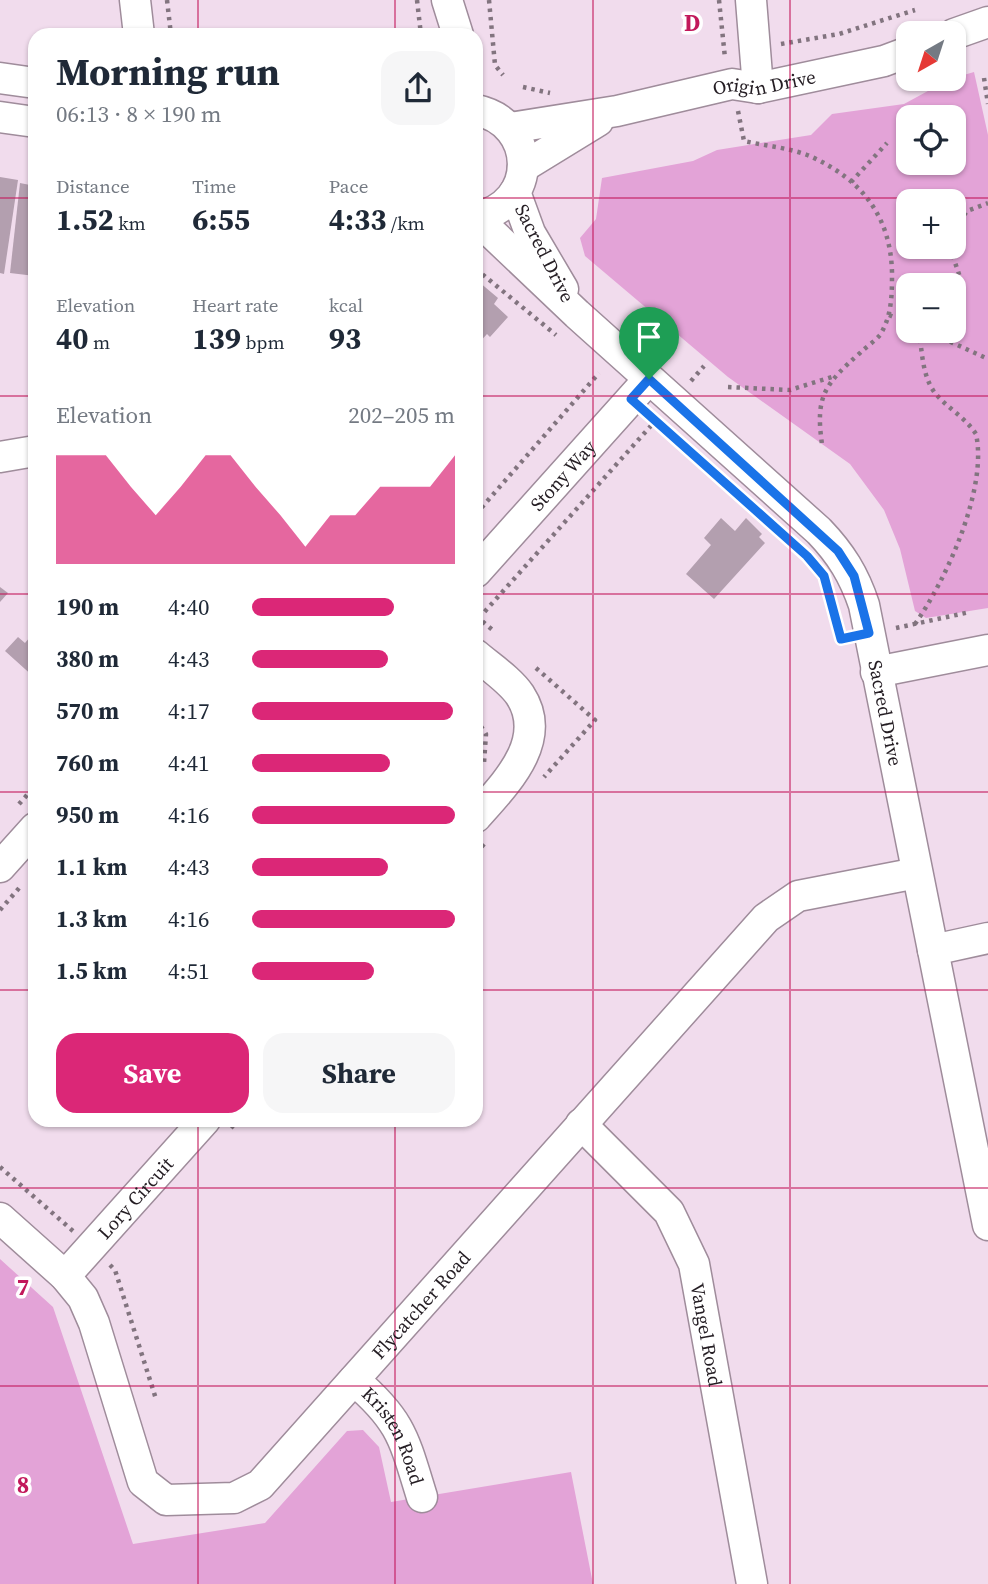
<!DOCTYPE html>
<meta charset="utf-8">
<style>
:root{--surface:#fff;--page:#f6f6f7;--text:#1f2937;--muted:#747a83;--accent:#db2777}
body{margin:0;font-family:"Source Serif 4",serif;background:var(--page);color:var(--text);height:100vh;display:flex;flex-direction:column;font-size:26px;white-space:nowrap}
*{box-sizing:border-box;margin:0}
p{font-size:23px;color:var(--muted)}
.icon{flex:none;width:38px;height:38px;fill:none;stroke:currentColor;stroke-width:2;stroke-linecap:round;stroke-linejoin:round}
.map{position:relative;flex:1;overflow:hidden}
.drawer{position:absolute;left:28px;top:28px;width:455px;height:1099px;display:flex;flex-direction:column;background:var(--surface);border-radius:21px;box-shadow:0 2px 5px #0004}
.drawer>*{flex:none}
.needle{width:46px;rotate:219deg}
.tools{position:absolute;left:896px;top:21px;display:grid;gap:14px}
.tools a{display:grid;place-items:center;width:70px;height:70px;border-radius:14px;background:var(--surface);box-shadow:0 2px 5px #0004;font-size:35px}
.pin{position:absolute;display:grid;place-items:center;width:60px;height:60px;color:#fff;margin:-72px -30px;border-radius:50% 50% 50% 0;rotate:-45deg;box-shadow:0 0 7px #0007}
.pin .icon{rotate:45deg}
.round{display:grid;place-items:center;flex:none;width:74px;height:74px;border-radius:21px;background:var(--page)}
.head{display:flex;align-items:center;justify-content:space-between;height:119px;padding:0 28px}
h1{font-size:38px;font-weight:700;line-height:52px}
.metrics{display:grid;grid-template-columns:repeat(3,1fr);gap:10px;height:119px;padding:7px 28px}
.metrics div{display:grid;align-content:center}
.metrics b{font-size:30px;font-weight:700}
.metrics small{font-size:19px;font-weight:400}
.metrics p{font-size:19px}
.chart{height:196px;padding:14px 28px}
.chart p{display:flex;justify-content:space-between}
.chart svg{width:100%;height:126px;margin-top:7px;fill:var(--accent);opacity:.7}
.button{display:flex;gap:14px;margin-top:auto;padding:14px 28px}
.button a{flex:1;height:80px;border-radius:21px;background:var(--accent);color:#fff;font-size:28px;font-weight:700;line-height:80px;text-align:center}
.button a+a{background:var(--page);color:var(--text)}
ul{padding:0 28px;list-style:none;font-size:23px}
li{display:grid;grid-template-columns:112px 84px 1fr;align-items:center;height:52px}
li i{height:18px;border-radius:9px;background:var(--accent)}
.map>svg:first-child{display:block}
.green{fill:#e3a3d7;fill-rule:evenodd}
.building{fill:#b39faf}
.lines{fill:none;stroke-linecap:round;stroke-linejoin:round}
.minor-casing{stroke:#9f8c9b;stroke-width:33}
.path{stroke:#82747f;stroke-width:4.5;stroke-dasharray:3.5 5;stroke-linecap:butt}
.minor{stroke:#fff;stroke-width:30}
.route-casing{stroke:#fff;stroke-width:14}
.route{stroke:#1a73e8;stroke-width:9}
.grid{fill:none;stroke:#c2185b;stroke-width:2;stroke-opacity:0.55}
.labels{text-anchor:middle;stroke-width:7;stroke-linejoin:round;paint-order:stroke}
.street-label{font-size:19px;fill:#241d23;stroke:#fff}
.grid-label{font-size:23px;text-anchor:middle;font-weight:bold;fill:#c2185b;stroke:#fff;stroke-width:7;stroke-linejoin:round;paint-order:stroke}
</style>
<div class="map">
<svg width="988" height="1584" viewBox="0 0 988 1584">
<rect width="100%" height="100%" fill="#f1dced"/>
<g class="green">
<path d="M974 72 988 135V608L926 618 915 611 900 549 884 510 850 464 728 377 585 256 580 238 596 219 602 178 693 161 717 150 811 135 832 114 904 104 950 79ZM908 117H954V163H908ZM954 201V247H908V201ZM908 285H954V331H908Z"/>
<path d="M0 1259 53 1307 133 1544 265 1523 347 1431 363 1430 379 1447 391 1502 571 1472 593 1584H0Z"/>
</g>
<g class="building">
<path d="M0 177 18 180 4 274 0 273Z"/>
<path d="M20 183 35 186V276L10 273Z"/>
<path d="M479 282 498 298 494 304 508 317 490 337 487 334 476 346V286Z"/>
<path d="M721 518 735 531 746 518 762 534 759 537 765 543 714 599 686 574 711 545 704 538Z"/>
<path d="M0 587 8 593 0 602Z"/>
<path d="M35 631V678L5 651 18 637 25 643Z"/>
</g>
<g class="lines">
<defs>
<g id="minor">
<path d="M135 0 139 35"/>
<path d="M447 0 458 35"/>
<path d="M751 0 758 88"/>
<path d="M954 34 988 22"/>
<path d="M0 78 35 83"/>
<path d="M476 110C538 123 539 205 476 217"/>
<path d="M0 117 35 122"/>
<path id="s1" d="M510 128 617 111 732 84 758 88 884 61 908 52"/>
<path d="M523 167 598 121"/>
<path d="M515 192 530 233 563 289"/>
<path id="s2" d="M476 218 577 314 819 531C841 554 854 575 864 605L988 1225"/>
<path d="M0 457 35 451"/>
<path id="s3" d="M476 572 649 379"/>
<path d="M476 655C490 667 510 680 520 695 550 741 504 785 476 817"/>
<path d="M876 672 988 650"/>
<path d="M0 867 35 828"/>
<path d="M933 950 988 938"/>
<path id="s4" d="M581 1124 669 1212 694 1264 752 1584"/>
<path id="s5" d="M0 1218 65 1276 83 1298 94 1323 143 1482 166 1500 234 1498 260 1485 766 918 798 896 917 873"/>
<path id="s6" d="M65 1276 205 1120"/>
<path id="s7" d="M354 1380C402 1421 404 1439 422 1497"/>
</g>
</defs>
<use href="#minor" class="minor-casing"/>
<g class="path">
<path d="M167 0 171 35"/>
<path d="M417 0 421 35"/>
<path d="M489 0 495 65 503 75"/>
<path d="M719 0 725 58"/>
<path d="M781 44 839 34 915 10"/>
<path d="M984 78 988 104"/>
<path d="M523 87 550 93"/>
<path d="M738 111 744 141C766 146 792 148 812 157 862 180 891 217 892 273 892 294 892 316 880 335 875 341 866 347 860 353 825 384 815 396 822 444"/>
<path d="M851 182 887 143"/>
<path d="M954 229 967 211 988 203"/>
<path d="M952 247C953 266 964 276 961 296L954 301"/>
<path d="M476 269 556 335"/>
<path d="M889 315 908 323"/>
<path d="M927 331 988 359"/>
<path d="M691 381 704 366"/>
<path d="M728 387 790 390 832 377"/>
<path d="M476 514 599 373"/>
<path d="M476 616 495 632"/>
<path d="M479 618 657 419"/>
<path d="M915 624C946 580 988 489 976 434 965 417 947 408 935 393 922 376 922 350 919 331"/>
<path d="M896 628 970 612"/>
<path d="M536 668 595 720 544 777"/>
<path d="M476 719 486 734 484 763"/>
<path d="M19 804 35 786"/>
<path d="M476 853 485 843"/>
<path d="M0 910 20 887"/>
<path d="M231 1128 238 1120"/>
<path d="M0 1167 73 1231"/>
<path d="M110 1265 115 1270 156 1399"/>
</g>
<use href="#minor" class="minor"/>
</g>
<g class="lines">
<defs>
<path id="route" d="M649 379 838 551 854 576 869 633 841 639 824 576 807 556 631 399Z"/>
</defs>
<use href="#route" class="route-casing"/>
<use href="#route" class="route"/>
</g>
<path class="grid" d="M198 0V35M395 0V35M593 0V1584M790 0V1584M0 198H35M476 198H988M0 396H35M476 396H988M0 594H35M476 594H988M0 792H35M476 792H988M0 990H35M476 990H988M198 1120V1584M395 1120V1584M0 1188H988M0 1386H988"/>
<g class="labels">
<g class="street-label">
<text dy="7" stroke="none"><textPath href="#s1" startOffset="259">Origin Drive</textPath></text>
<text transform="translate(545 253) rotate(63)" y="7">Sacred Drive</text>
<text dy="7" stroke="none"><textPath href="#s3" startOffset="130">Stony Way</textPath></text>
<text dy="7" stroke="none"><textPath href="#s2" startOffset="662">Sacred Drive</textPath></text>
<text dy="7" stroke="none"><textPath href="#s6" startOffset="105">Lory Circuit</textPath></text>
<text dy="7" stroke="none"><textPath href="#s5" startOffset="677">Flycatcher Road</textPath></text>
<text dy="7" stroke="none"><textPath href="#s4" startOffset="254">Vangel Road</textPath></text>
<text dy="7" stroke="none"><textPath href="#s7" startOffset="70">Kristen Road</textPath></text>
</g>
</g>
<g class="grid-label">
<text x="692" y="31">D</text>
<text x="23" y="1295">7</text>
<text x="23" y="1493">8</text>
</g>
</svg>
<div class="tools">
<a><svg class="needle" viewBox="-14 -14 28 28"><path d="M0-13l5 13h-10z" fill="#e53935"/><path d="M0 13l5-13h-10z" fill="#747a83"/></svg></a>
<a><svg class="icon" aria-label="locate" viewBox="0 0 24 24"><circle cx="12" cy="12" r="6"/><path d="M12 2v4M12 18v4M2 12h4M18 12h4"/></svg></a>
<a>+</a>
<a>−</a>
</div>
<div class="pin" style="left:649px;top:379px;background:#1e9e55"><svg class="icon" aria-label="arrive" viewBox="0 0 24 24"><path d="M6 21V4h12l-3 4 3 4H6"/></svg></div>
<section class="drawer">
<div class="head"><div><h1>Morning run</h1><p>06:13 · 8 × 190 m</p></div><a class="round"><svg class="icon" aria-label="share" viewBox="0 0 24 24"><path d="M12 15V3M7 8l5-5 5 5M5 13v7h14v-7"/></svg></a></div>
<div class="metrics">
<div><p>Distance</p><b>1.52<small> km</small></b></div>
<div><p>Time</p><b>6:55</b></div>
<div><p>Pace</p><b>4:33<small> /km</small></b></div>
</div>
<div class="metrics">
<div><p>Elevation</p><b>40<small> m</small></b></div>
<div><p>Heart rate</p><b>139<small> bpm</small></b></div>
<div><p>kcal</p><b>93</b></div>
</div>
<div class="chart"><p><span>Elevation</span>202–205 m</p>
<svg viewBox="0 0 160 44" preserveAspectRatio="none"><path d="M0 44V6L10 6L20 6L30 17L40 27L50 17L60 6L70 6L80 17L90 27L100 38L110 27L120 27L130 17L140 17L150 17L160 6V44z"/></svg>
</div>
<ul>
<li><b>190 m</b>4:40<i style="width:70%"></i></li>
<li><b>380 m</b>4:43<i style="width:67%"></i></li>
<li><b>570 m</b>4:17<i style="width:99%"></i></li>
<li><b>760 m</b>4:41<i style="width:68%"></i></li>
<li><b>950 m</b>4:16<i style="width:100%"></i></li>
<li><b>1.1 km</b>4:43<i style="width:67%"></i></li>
<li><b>1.3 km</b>4:16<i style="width:100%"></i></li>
<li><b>1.5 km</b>4:51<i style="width:60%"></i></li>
</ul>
<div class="button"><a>Save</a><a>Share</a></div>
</section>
</div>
